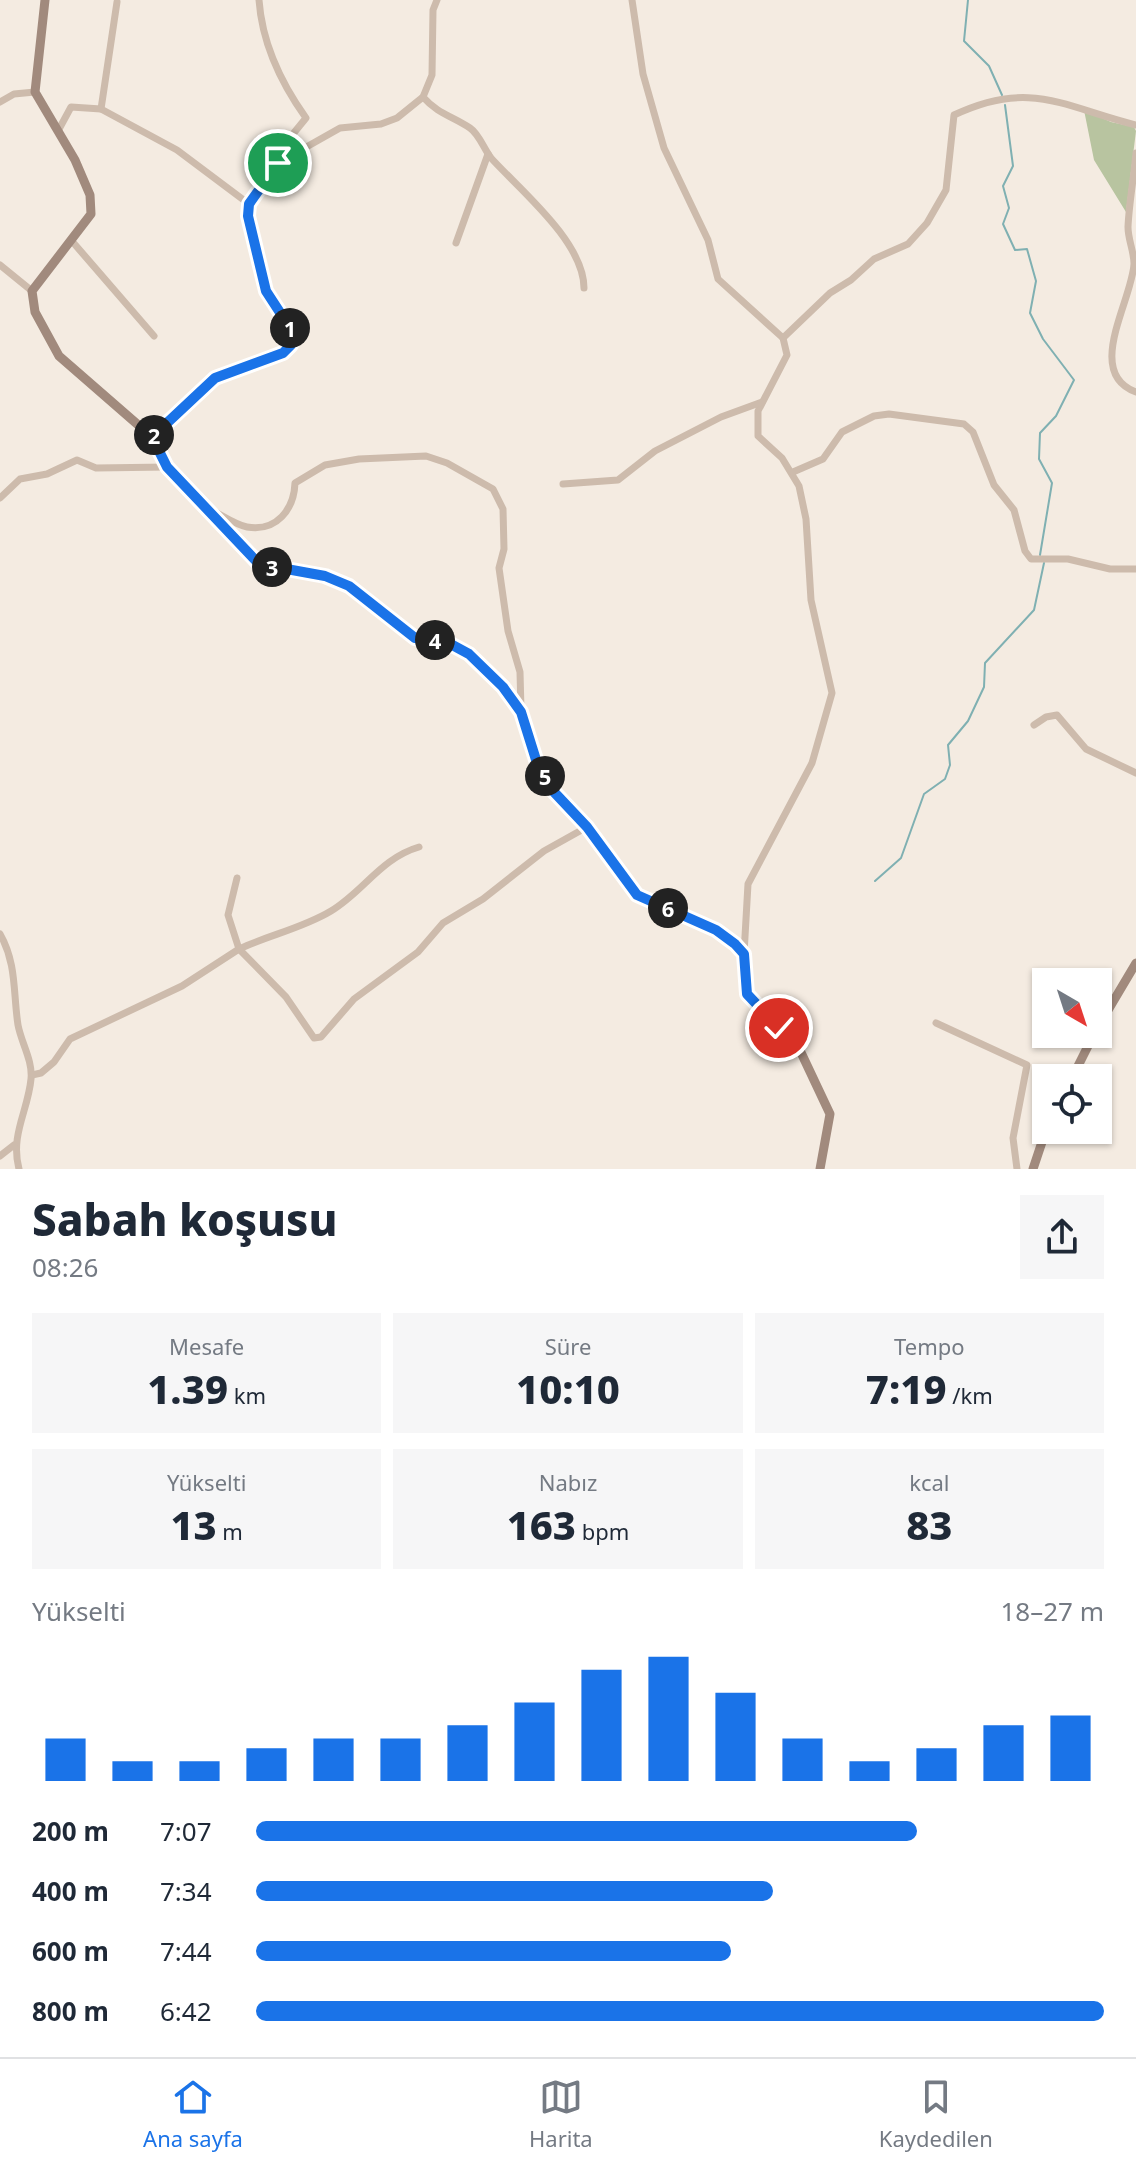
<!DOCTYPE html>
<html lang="tr">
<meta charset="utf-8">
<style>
:root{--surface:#fff;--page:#f6f6f7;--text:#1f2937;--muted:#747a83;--line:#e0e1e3;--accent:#1a73e8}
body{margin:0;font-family:"Noto Sans",sans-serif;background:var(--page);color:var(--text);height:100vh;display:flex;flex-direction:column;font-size:30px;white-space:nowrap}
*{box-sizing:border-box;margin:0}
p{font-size:26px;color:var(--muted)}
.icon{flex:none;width:44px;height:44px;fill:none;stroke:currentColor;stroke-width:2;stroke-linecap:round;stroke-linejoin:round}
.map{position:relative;height:1169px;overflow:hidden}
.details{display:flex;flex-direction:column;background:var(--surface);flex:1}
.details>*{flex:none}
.needle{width:52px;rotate:141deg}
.controls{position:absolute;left:1032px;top:968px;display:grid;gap:16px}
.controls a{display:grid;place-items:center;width:80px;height:80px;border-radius:0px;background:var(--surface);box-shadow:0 2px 6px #0004;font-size:40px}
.pin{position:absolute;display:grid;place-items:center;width:68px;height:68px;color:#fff;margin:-34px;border:4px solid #fff;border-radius:50%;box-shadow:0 2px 8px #0007}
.km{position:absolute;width:40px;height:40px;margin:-20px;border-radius:50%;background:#222;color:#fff;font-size:22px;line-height:40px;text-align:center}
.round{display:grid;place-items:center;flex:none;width:84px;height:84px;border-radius:0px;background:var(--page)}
.summary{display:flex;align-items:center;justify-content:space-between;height:136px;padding:0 32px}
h1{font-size:44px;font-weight:800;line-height:60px}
.stats{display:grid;grid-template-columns:repeat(3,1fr);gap:12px;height:136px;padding:8px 32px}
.stats div{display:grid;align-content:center;border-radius:0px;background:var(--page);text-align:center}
.stats b{font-size:40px;font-weight:800}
.stats small{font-size:22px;font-weight:400}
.stats p{font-size:22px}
.chart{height:224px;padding:16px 32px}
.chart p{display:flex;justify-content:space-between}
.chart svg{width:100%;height:144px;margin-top:8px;stroke:var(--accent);stroke-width:6}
ul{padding:0 32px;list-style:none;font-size:26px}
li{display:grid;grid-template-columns:128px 96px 1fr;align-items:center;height:60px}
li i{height:20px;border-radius:10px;background:var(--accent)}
.dock{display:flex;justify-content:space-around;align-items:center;height:112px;border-top:2px solid var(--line);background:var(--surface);font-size:22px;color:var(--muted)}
.dock a{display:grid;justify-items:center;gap:4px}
.dock .on{color:var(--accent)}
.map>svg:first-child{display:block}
.green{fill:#b8c4a0}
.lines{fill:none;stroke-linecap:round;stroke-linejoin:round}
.stream{stroke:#7fb0b2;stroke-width:2}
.street{stroke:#cdbbac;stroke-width:7}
.secondary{stroke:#a18a7d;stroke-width:9}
.route-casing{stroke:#fff;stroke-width:16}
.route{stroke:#1a73e8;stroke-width:10}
</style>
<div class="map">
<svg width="1136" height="1169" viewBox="0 0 1136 1169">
<rect width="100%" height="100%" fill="#f4ebe1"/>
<path class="green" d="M1084 110 1111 122 1134 127 1136 131 1126 212 1094 160Z"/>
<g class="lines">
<g class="stream">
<path d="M968 0 964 41 989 66 1002 95"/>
<path d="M1005 105 1013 166 1003 186 1009 208 1003 224 1015 250 1027 249 1036 281 1030 313 1043 339 1074 380 1056 416 1040 433 1039 459 1052 483 1040 555"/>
<path d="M875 881 901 858 924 794 945 779 950 765 948 745 968 721 984 687 985 663 1034 610 1044 563"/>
</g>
<g class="street">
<path d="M259 0C262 42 281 83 306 118L284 145 278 163 340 128 381 124 397 118 423 97 432 75 433 10 437 0"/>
<path d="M632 0 643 74 664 148 708 240 718 279 783 338 787 355 758 411V436L782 458 799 486 806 519 811 600 832 693 812 763 748 884 744 954"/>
<path d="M423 97C438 114 452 116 470 128 479 134 484 149 491 158 520 190 584 242 584 288"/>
<path d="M0 102 14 94 35 92"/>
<path d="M101 109 117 2"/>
<path d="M58 131 71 107 101 109 177 150 249 204"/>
<path d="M1136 153C1134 177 1129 203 1128 227 1128 240 1134 251 1134 264 1132 301 1084 373 1136 392"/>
<path d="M71 240 154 336"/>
<path d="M456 243 488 154"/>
<path d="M0 265 32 291"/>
<path d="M783 338 830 293 851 280 874 259 908 244 927 223 946 190 954 115C1030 79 1064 107 1136 125"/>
<path d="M152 437 215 378 283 353 291 345 292 331 266 291 248 216 249 204 278 163"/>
<path d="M793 472 823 459 842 432 874 416 889 414 964 424 973 432 994 485 1014 510 1025 551 1031 559H1068L1110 569H1136"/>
<path d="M563 484 618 480 655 451 721 417 762 402"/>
<path d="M0 498 20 479 47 474 77 460 96 468 167 467"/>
<path d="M207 508C219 513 235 525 247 527 277 532 294 509 295 483L325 465 359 459 426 456 447 463 493 489 503 509 504 549 499 568 508 631 520 672 521 710"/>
<path d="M1034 725 1046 717 1057 715 1086 749 1136 773"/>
<path d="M237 878 228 915 239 949C269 935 303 928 331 911 363 892 381 858 419 847"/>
<path d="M0 934C17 964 13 993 18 1025 21 1042 33 1061 31 1079 28 1111 10 1135 19 1169"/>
<path d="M936 1023 1027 1065 1013 1138 1017 1169"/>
<path d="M32 1075 41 1073 54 1062 70 1039 182 986 239 949 286 997 314 1038 321 1037 354 999 418 952 443 923 483 899 544 851 587 827"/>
<path d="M0 1156 14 1145"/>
</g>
<g class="secondary">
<path d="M45 0 35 92 75 160 90 195 91 214 32 291 35 312 59 356 152 437 167 467 259 564 325 576 349 586 415 638 445 641 469 654 503 687 521 712 537 763 554 792 587 827 637 895 716 930 744 954 747 994 758 1009 797 1044 830 1114 820 1169"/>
<path d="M1098 1027 1136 963"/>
<path d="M1072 1078 1094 1034"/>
<path d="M1033 1169 1046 1130"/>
</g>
</g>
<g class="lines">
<defs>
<path id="route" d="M278 163 249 204 248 216 266 291 292 331 291 345 283 353 215 378 152 437 167 467 259 564 325 576 349 586 415 638 445 641 469 654 503 687 521 712 537 763 554 792 587 827 637 895 716 930 735 944 744 954 747 994 779 1028"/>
</defs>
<use href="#route" class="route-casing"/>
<use href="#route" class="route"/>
</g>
</svg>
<div class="controls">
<a><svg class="needle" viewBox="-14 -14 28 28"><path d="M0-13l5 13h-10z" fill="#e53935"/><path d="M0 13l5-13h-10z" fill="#747a83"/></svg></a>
<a><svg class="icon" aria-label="locate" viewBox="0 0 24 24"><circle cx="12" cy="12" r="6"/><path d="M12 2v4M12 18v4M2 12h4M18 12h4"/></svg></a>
</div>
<div class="pin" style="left:278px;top:163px;background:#1e9e55"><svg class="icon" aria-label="arrive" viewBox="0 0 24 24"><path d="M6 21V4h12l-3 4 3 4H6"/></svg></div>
<div class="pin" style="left:779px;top:1028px;background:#d93025"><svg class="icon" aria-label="check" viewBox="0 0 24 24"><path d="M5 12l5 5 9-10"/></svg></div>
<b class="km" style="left:290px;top:328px">1</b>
<b class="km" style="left:154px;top:435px">2</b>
<b class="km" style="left:272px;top:567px">3</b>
<b class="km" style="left:435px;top:640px">4</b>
<b class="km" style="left:545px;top:776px">5</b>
<b class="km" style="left:668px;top:908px">6</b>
</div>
<section class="details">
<div class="summary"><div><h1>Sabah koşusu</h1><p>08:26</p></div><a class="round"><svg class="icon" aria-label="share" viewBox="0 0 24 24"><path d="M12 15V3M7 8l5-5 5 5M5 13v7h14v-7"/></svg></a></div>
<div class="stats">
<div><p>Mesafe</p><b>1.39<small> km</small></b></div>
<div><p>Süre</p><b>10:10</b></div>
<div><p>Tempo</p><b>7:19<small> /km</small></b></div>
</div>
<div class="stats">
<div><p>Yükselti</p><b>13<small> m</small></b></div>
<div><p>Nabız</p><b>163<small> bpm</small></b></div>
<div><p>kcal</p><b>83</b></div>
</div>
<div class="chart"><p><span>Yükselti</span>18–27 m</p>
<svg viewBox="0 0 160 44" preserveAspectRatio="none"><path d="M5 44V31M15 44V38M25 44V38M35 44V34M45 44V31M55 44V31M65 44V27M75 44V20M85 44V10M95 44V6M105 44V17M115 44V31M125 44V38M135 44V34M145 44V27M155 44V24"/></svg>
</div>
<ul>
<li><b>200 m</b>7:07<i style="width:78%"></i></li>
<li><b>400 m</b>7:34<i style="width:61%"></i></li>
<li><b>600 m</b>7:44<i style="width:56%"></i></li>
<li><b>800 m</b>6:42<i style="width:100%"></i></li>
</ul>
</section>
<nav class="dock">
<a class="on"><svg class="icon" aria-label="home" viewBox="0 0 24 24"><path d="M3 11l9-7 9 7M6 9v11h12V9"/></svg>Ana sayfa</a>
<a><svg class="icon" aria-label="map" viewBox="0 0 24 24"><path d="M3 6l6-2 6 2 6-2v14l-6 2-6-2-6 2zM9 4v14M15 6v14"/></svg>Harita</a>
<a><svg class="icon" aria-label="saved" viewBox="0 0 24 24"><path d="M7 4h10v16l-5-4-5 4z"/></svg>Kaydedilen</a>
</nav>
